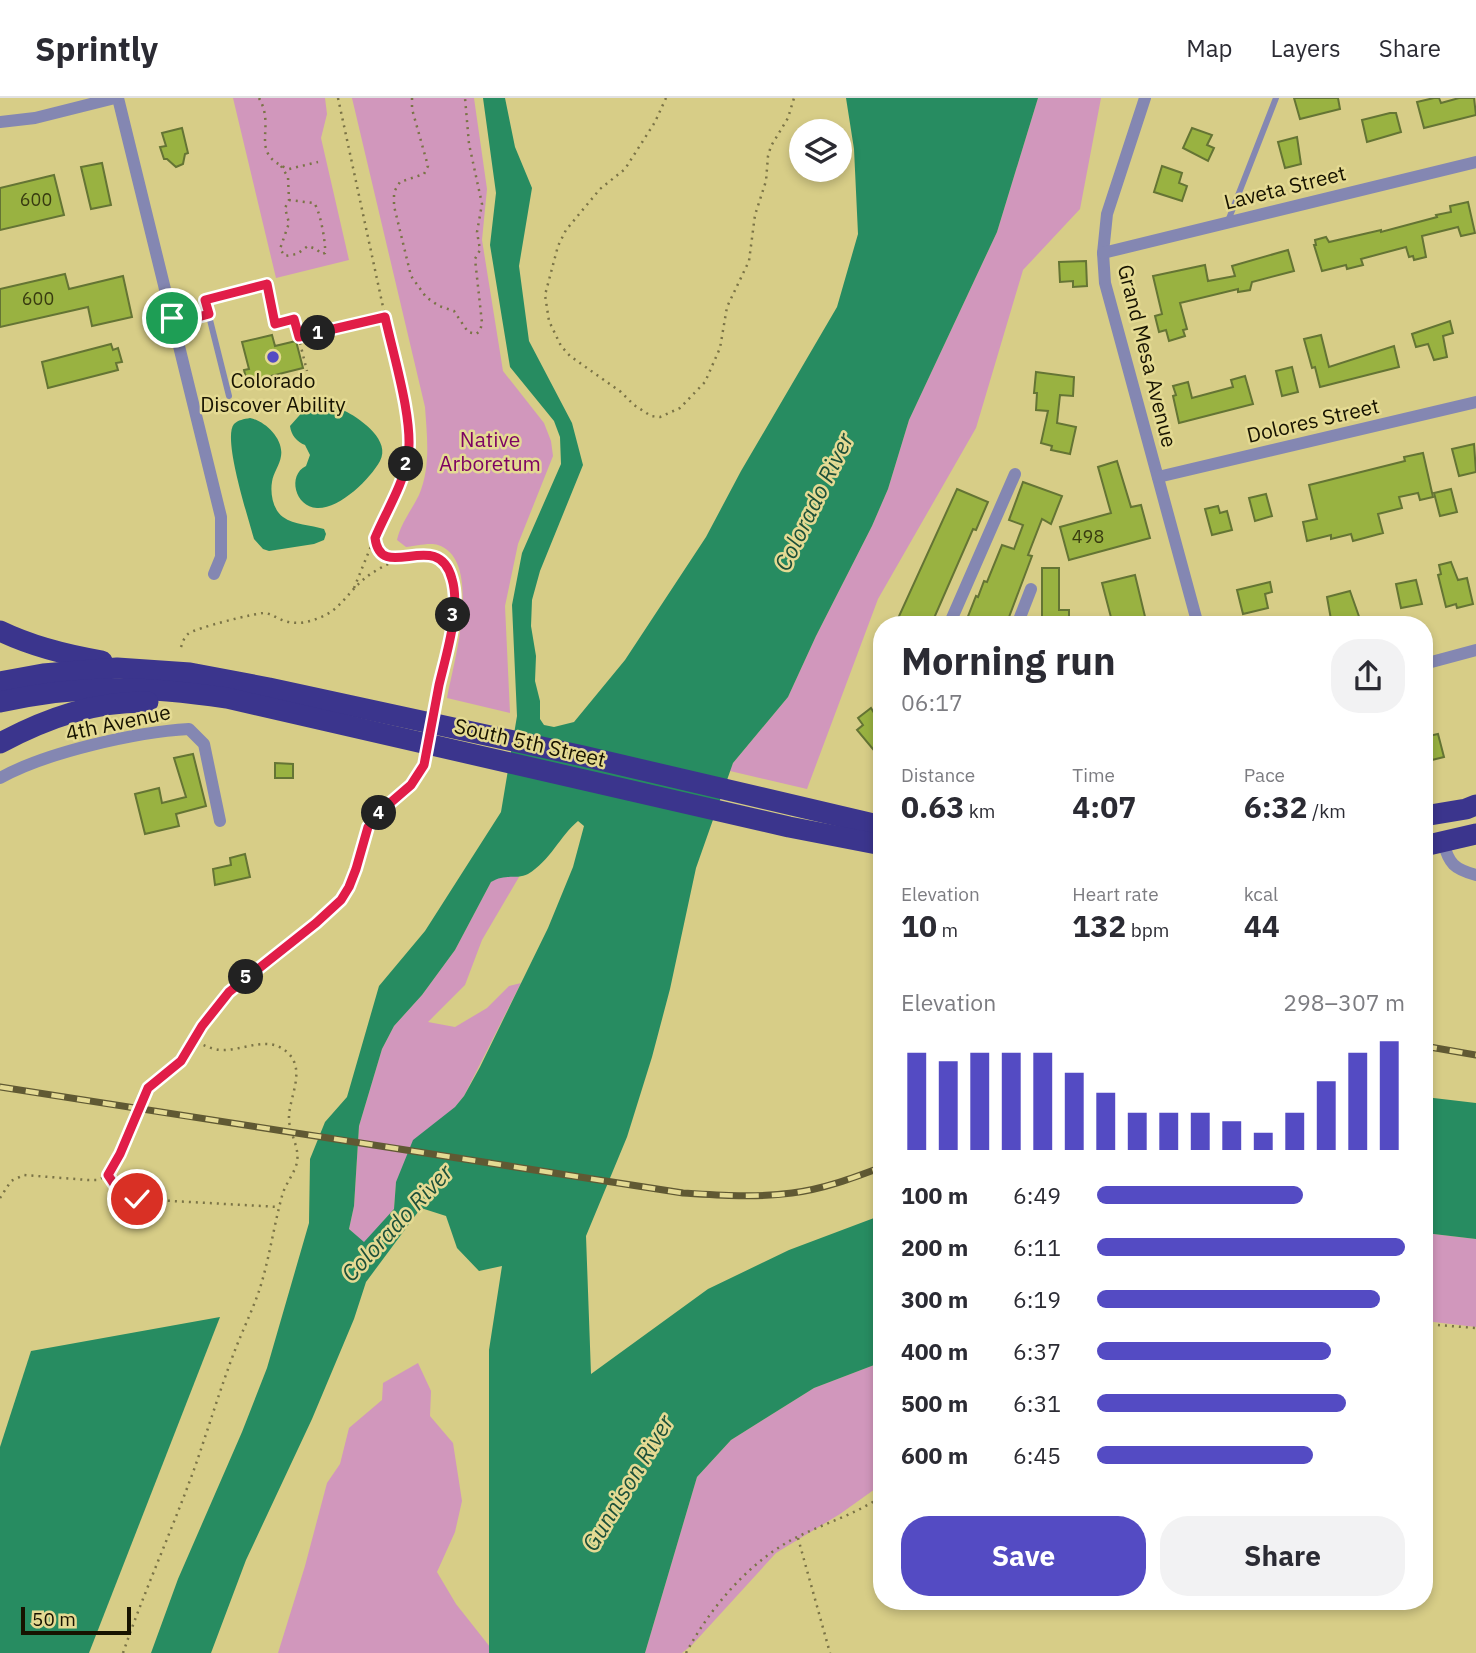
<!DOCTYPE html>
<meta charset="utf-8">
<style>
:root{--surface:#fff;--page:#f2f2f3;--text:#2b2b33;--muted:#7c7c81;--line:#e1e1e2;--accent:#544bc3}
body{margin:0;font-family:"IBM Plex Sans",sans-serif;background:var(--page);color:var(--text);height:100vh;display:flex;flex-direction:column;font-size:26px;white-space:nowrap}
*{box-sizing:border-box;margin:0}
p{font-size:23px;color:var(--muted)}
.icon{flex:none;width:38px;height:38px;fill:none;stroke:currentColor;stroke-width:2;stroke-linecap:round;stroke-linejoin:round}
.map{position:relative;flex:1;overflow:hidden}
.panel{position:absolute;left:873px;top:518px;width:560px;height:994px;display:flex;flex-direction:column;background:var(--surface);border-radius:28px;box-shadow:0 4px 10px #0003}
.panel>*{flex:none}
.fabs{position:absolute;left:789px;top:21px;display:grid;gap:14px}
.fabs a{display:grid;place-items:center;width:63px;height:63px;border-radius:50%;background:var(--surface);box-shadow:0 4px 10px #0003;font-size:35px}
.scale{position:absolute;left:21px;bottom:18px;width:110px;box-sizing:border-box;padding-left:7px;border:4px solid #171300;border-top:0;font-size:19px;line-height:24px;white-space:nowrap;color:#171300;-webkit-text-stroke:5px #e4da93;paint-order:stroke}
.pin{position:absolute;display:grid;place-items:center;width:60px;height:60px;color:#fff;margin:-30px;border:4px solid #fff;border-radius:50%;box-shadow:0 2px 7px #0007}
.km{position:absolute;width:35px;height:35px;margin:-18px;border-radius:50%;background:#222;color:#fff;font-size:19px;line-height:35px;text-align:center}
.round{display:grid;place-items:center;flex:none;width:74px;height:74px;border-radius:28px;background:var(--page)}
.overview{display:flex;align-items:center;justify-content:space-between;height:119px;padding:0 28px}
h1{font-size:38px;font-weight:800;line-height:52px}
.figures{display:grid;grid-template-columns:repeat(3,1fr);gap:10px;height:119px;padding:7px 28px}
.figures div{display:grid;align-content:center}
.figures b{font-size:30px;font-weight:800}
.figures small{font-size:19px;font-weight:400}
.figures p{font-size:19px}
.chart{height:196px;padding:14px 28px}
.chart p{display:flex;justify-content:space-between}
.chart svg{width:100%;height:126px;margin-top:7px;stroke:var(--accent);stroke-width:6}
.action{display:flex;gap:14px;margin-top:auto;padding:14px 28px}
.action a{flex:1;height:80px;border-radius:28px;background:var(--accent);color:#fff;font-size:28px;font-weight:800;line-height:80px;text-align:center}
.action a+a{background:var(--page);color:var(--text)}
ul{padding:0 28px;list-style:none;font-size:23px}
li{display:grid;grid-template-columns:112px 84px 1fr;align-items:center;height:52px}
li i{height:18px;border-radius:9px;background:var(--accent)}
header{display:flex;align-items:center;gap:42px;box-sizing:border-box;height:98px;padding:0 35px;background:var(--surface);border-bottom:2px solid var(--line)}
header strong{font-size:33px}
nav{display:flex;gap:38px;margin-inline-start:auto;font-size:24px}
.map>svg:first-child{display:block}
.green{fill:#d197bc}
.water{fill:#278c61;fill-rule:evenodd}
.building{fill:#99b241;stroke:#647434;stroke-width:2}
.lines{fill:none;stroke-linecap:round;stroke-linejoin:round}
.path{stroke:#7a7346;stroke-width:2.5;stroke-dasharray:2 5;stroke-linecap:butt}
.lane{stroke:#8487b2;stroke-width:6}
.street{stroke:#8487b2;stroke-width:12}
.highway{stroke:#3b358d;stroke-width:21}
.rail-casing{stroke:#605933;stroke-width:7}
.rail{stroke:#e4da93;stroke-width:4.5;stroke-dasharray:13;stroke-linecap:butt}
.route-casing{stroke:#fff;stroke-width:14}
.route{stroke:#e11d48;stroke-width:9}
.poi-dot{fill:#544bc3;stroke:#e4da93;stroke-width:2.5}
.labels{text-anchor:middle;stroke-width:5;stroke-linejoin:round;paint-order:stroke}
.number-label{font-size:18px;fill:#383b10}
.street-label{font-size:21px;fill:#171300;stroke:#e4da93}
.poi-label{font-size:21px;fill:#171300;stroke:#e4da93}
.park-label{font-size:21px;fill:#7d0262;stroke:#e4da93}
.water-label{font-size:23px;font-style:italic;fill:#1d5039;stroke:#e4da93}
</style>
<header>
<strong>Sprintly</strong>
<nav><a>Map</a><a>Layers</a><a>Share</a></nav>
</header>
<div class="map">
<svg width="1476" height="1555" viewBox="0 0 1476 1555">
<rect width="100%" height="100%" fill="#d7cd87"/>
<g class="green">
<path d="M233 0H325L327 16 321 40 349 162 276 180Z"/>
<path d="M352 0H474L487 91 482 142 503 273 544 325 551 343 553 358 518 446 505 508 510 615 447 600C453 567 484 462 438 447 430 444 415 448 406 449L397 442C401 425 411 413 419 397 431 369 427 338 425 309Z"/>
<path d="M1038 0H1101L1080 111 1023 172 976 330 878 501 807 691 730 673 733 665 788 599 816 538 872 428 888 391 909 322 997 134Z"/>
<path d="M511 777 519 779 482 842 465 887 428 924 455 929 487 910 509 888 521 885 464 998 396 1084 394 1111 364 1145 349 1131 354 1108 359 1028 382 951 394 928 422 897 455 852 491 784 499 779Z"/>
<path d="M1425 1135 1476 1141V1229L1425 1223Z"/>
<path d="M882 1264V1386L840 1416 776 1455 692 1547 682 1555H645L697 1379 731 1342 814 1290Z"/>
<path d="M418 1265 431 1293 430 1318 453 1345 462 1403 455 1434 437 1474 456 1506 490 1549 489 1555H278L305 1468 327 1385 340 1366 349 1330 382 1302 383 1285Z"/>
</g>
<g class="water">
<path d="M483 0H505L515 49 532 90 519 168 529 243 572 325 583 367 540 473 532 502 531 528 536 558 535 583 540 603V621L544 627 554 629 574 624 625 562 706 439 741 373 837 209 858 136 854 51 846 0H1038L997 134 909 322 888 391 872 428 816 538 788 599 733 665 696 770 670 891 652 959 627 1039 586 1138 591 1276 708 1191 789 1152 882 1117V1264L814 1290 731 1342 697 1379 645 1555H489V1252L502 1168 479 1173 457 1150 446 1118 421 1110 366 1184 354 1221 312 1321 246 1462 211 1555H151L178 1481 242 1334 267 1270 309 1125 310 1061 325 1024 347 999 379 888 425 833 501 714 517 618 512 507 522 455 561 366 560 339 554 323 510 269 490 147 496 95ZM578 723 584 728 573 769 548 830 480 969 464 998 455 1009 413 1042 396 1084 394 1111 364 1144 349 1131 354 1108 359 1028 382 951 394 928 422 897 455 852 491 784C505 775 517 782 528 776 550 763 560 738 578 723Z"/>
<path d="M315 306C325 308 338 309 347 314 362 322 391 343 380 363 370 381 340 411 317 410 295 409 287 377 306 368L310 357 305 347C297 344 291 337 290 328L306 310Z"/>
<path d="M250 320C265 323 284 341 281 358 280 367 273 375 272 384 270 395 273 412 283 419 294 427 311 427 324 431L326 436 324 442 314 446 269 453 263 451 254 441C249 422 222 340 234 326 238 322 244 321 250 320Z"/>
<path d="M1425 999 1476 1005V1141L1425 1135Z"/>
<path d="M220 1219 89 1555H0V1349L31 1253Z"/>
</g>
<g class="building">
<path d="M1294 0H1338L1340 11 1300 21Z"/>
<path d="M1434 0H1439L1441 5 1459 0H1474L1476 17 1424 30 1417 4Z"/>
<path d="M1390 15H1396L1401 34 1367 44 1362 22Z"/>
<path d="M182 30 188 55 185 56 183 66 176 69 167 61H164L160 49 166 48 162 35Z"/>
<path d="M1192 30 1212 37 1207 47 1214 50 1208 63 1183 50Z"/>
<path d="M1297 39 1301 66 1285 70 1278 44Z"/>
<path d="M102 65 111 107 91 111 81 69Z"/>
<path d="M1162 68 1182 75 1179 85 1187 88 1182 103 1154 94Z"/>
<path d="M54 77 64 117 0 132V90Z"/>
<path d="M1468 104 1475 135 1461 138 1458 129 1422 138 1426 159 1414 162 1413 158 1409 159 1406 149 1361 161 1363 167 1347 171 1346 167 1322 173 1314 147H1316L1315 142 1326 139 1329 144 1381 132V134L1437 119 1436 117 1451 114 1450 108Z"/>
<path d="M1288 152 1294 173 1252 184 1250 192 1238 194V191L1180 205 1187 231 1183 232 1185 238 1169 243 1166 232 1159 234 1155 218 1162 216 1153 178 1205 167 1208 183 1235 178 1232 168Z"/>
<path d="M1086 163 1087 188 1073 189V183L1060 184 1059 164Z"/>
<path d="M65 176 69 191 123 178 132 219 92 228 88 209 0 229V191Z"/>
<path d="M1450 223 1453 235 1443 238 1447 259 1434 262 1428 246 1416 249 1412 236Z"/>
<path d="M272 237 275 248 296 243 303 270 247 284 244 272 249 271 242 244Z"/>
<path d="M1321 237 1329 269 1394 248 1399 269 1320 289 1315 269 1312 270 1304 241Z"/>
<path d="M111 246 113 252 118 250 122 264 116 265 118 272 48 290 42 264Z"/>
<path d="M1292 269 1298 294 1282 298 1276 273Z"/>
<path d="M1036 274 1074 279 1073 298 1060 297 1057 325 1076 329 1070 356 1051 352 1052 348 1041 345 1048 313 1036 312 1037 295H1034Z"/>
<path d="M1245 278 1253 306 1179 325 1173 298 1176 297 1173 288 1188 284 1192 300 1233 289 1231 282Z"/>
<path d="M1474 346 1476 374 1459 378 1452 351Z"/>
<path d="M1423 355 1433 399 1420 402 1418 395 1399 399 1402 410 1378 416 1383 435 1353 443 1351 436 1331 441V437L1307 443 1303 424 1317 421 1309 387 1405 363 1404 359Z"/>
<path d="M1117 363 1131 409 1141 407 1150 440 1069 462 1060 429 1111 415 1098 369Z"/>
<path d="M1023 384 1062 398 1051 426 1042 421 1028 457 1032 458 1006 527H983L967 521 976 498 978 499 984 483 987 484 1002 447 1014 451 1023 427 1009 422Z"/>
<path d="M957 391 988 404 976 432 973 431 931 527H895Z"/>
<path d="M1451 391 1457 414 1440 418 1434 395Z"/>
<path d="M1266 396 1272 418 1255 423 1249 400Z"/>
<path d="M1218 408 1220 415 1227 413 1232 432 1212 437 1205 411Z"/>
<path d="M1451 464 1458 482 1467 480 1473 506 1457 510 1456 506 1446 509 1438 477 1441 476 1439 467Z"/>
<path d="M1042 470H1059V512H1069V527H1042Z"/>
<path d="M1135 477 1147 527H1113L1102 485Z"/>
<path d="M1416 482 1422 506 1401 510 1396 486Z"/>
<path d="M1270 484 1272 494 1265 496 1268 510 1243 516 1237 492Z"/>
<path d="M1350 493 1362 527H1332L1327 499Z"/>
<path d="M871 610 876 618 882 614V662L857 632 863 627 858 620Z"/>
<path d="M1438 636 1444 659 1424 664V639Z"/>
<path d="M193 656 206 708 176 716 179 728 145 736 135 696 159 690 162 705 186 699 174 660Z"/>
<path d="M275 665 293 666V680H275Z"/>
<path d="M245 756 250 779 215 787 213 771 231 767 230 760Z"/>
</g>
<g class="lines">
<g class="path">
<path d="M259 0C277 31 247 55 289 71L318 64"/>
<path d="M338 0 408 325 407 362 375 440C377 453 384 459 398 460"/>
<path d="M412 0V11L428 68 424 76 400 84 394 94V108L411 178 426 199 439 208 454 213 468 234 476 236 480 233 482 225 475 161 480 152 477 134 482 106 469 46 465 0"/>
<path d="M666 0 655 24 625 71 600 91 566 132 558 148 545 197 549 223 561 248 570 258 621 294 634 307 651 318 660 319 680 310 705 284 720 250 727 209 749 163 755 117 766 83 768 58 771 48 788 20 794 0"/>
<path d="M281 68 288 79 289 102 285 110 289 125 280 151 285 158 297 156 308 148 316 151 322 156 325 155C326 145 320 112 314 105L289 102"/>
<path d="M268 194 275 226 294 221 307 273"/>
<path d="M300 239 385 219"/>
<path d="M354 490 374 441"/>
<path d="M181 549C183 544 184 539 188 536 195 530 255 515 265 515 272 516 278 521 285 523 297 527 310 524 321 519 340 512 349 493 364 481 381 467 423 446 442 463 470 490 442 573 435 607"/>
<path d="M108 1077 120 1056 148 990 181 963 202 928 228 894 316 825 341 802 356 770 368 729 382 712 411 687 425 662"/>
<path d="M108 1077 118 1092 137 1101 279 1109"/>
<path d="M0 1100 11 1083 24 1077 88 1082H98L108 1077"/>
<path d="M1424 1226 1476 1230"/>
<path d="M798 1440 830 1555"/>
<path d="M123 1555C145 1491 173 1430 196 1366 208 1331 219 1295 232 1260 240 1238 250 1218 258 1196 269 1164 273 1131 282 1098 285 1086 295 1075 297 1064 300 1048 288 1034 289 1018 290 998 305 973 289 956 270 936 246 952 223 952 212 952 204 947 194 943"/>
<path d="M686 1555C709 1512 744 1470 786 1445 817 1427 852 1419 882 1398"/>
</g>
<g class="lane">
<path d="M1228 123 1276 0"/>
<path d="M173 226 209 216"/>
<path d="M229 298 205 202 269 185"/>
</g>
<g class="street">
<path d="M118 0 221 419V459L214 476"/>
<path d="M1145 0 1107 116 1103 155 1105 185 1198 527"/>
<path d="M0 24 35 20 115 0"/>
<path d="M1103 155 1476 64"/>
<path d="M1158 379 1476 304"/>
<path d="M949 527 1015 376"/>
<path d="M1017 527 1031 491"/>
<path d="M1424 566 1476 552"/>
<path d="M0 680C47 654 136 634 189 631L204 646 220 723"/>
<path d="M1443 744C1449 766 1454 771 1476 777"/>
</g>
<g class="highway">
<path d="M0 533C33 549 66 557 102 563"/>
<path d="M0 584 43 576 117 570 190 575 269 590 583 658 882 728"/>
<path d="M0 604C83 586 144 588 227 600L789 729 882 747"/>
<path d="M0 645C47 620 95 603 148 604"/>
<path d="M1424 718 1466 711 1476 707"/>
<path d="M1424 748 1476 736"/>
</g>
<defs>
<g id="rail">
<path d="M1424 948 1476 957"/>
<path d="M0 989 683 1095C719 1097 756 1100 792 1095 824 1091 853 1080 882 1069"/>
</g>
</defs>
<use href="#rail" class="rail-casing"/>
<use href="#rail" class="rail"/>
</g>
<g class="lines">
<defs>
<path id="route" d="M137 1101 118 1092 108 1077 120 1056 148 990 181 963 202 928 229 894 316 825 341 802 349 789 356 771 368 729 382 712 411 687 424 667C429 640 434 614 439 587 446 557 461 511 452 481 438 428 381 487 375 440 386 414 403 387 408 359 414 323 393 256 385 219L299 239 294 221 275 226 267 186 205 202 209 216 173 226 172 220"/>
</defs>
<use href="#route" class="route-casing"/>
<use href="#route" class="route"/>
</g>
<circle class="poi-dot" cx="273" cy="259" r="7"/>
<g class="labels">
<g class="number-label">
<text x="36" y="108">600</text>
<text x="38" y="207">600</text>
<text x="1088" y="445">498</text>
</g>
<g class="street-label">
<text transform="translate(1285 90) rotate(-14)" y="7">Laveta Street</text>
<text transform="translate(1147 258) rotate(76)" y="7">Grand Mesa Avenue</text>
<text transform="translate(1313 323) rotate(-13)" y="7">Dolores Street</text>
<text transform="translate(118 625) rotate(-12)" y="7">4th Avenue</text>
<text transform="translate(530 645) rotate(13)" y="7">South 5th Street</text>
</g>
<g class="poi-label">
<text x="273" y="290">Colorado<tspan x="273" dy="24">Discover Ability</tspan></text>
</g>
<g class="park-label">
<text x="490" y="349">Native<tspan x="490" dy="24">Arboretum</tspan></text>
</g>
<g class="water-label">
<text transform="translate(814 404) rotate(-64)" y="8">Colorado River</text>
<text transform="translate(397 1125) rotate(-47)" y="8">Colorado River</text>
<text transform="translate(628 1385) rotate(-59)" y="8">Gunnison River</text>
</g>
</g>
</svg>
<div class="fabs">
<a><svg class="icon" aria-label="layers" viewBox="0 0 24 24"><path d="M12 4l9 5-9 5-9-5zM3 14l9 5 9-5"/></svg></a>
</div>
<div class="scale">50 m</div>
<div class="pin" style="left:172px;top:220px;background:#1e9e55"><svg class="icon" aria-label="arrive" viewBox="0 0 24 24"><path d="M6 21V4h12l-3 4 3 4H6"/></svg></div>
<div class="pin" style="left:137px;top:1101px;background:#d93025"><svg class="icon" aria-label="check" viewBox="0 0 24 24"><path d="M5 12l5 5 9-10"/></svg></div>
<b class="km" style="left:318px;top:235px">1</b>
<b class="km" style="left:406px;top:366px">2</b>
<b class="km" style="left:453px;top:517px">3</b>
<b class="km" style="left:379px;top:715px">4</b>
<b class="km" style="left:246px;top:879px">5</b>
<section class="panel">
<div class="overview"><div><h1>Morning run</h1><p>06:17</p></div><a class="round"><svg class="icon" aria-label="share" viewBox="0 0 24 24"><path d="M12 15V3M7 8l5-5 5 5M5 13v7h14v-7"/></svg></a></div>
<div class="figures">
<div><p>Distance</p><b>0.63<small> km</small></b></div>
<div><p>Time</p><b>4:07</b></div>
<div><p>Pace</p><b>6:32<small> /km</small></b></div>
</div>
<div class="figures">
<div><p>Elevation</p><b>10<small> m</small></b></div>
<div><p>Heart rate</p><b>132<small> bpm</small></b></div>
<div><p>kcal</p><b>44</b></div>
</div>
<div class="chart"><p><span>Elevation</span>298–307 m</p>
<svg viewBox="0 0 160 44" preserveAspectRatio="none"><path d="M5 44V10M15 44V13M25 44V10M35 44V10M45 44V10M55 44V17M65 44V24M75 44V31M85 44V31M95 44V31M105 44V34M115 44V38M125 44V31M135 44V20M145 44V10M155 44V6"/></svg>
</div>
<ul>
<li><b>100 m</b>6:49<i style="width:67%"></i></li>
<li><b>200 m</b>6:11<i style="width:100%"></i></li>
<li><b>300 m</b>6:19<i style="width:92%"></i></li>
<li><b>400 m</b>6:37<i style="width:76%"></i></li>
<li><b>500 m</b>6:31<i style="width:81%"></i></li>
<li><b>600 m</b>6:45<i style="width:70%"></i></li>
</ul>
<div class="action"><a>Save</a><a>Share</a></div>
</section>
</div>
